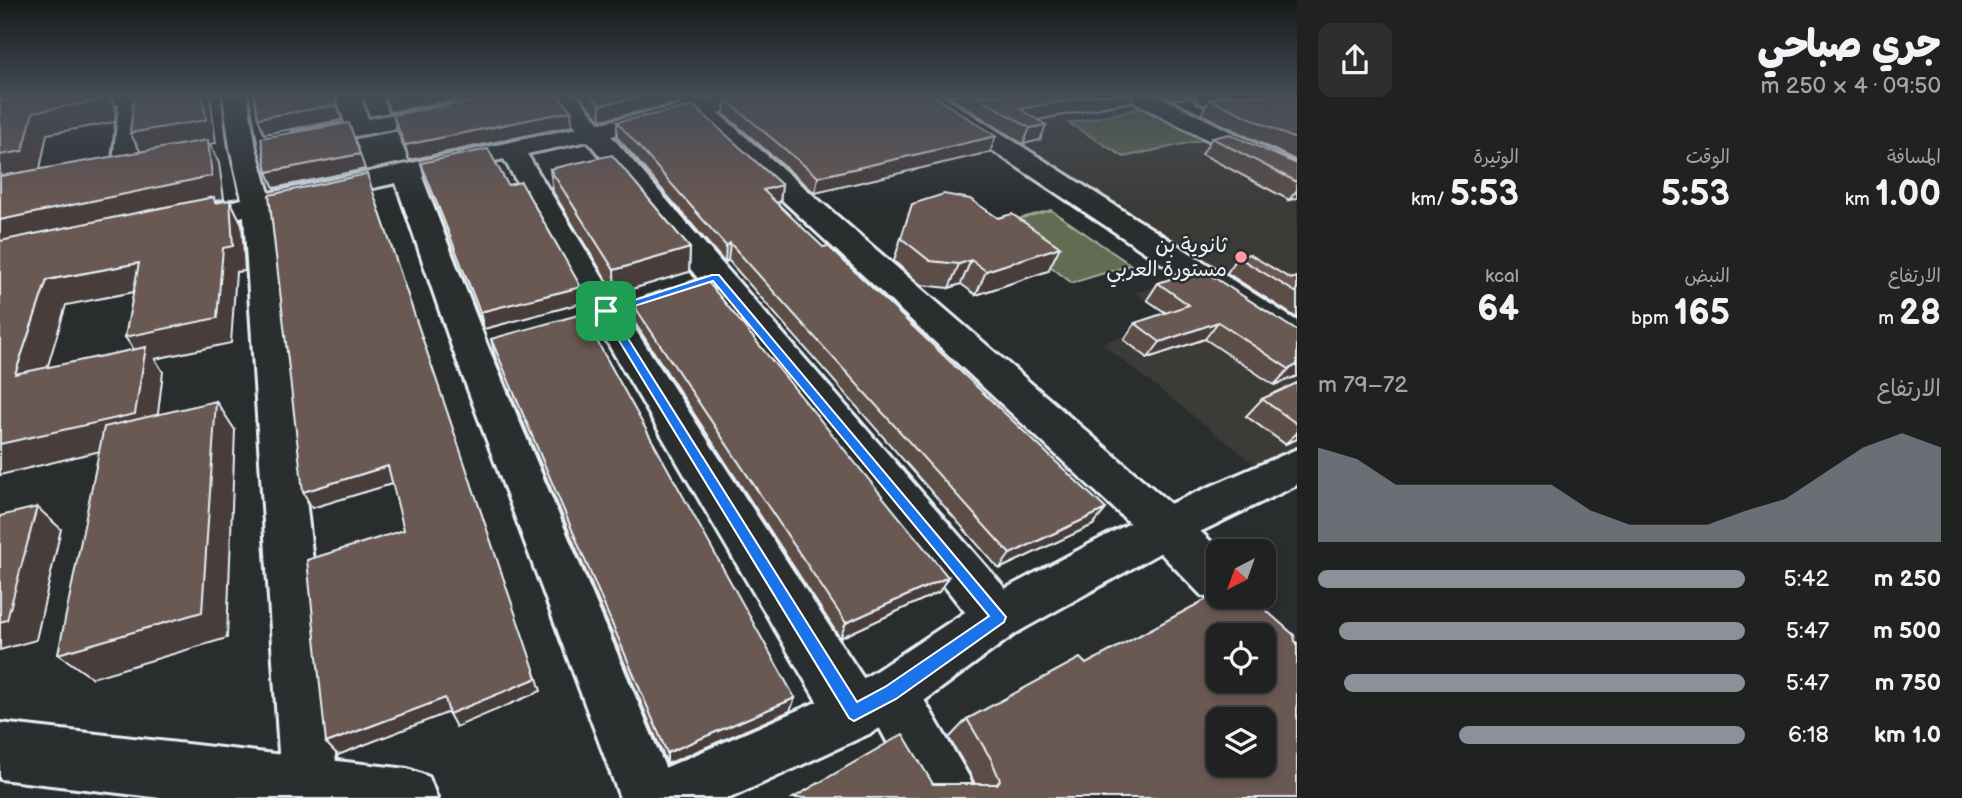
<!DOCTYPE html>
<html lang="ar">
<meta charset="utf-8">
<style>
:root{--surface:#202222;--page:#2d2f2f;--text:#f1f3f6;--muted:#a2a4a5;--line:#3d3f40;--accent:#8c9099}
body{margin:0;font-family:"Balsamiq Sans","Playpen Sans Arabic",sans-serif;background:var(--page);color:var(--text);direction:rtl;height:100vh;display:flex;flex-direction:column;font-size:26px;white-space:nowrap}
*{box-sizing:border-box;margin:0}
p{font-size:23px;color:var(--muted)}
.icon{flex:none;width:38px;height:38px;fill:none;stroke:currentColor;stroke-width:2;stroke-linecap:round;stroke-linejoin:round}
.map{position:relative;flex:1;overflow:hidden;direction:ltr}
.panel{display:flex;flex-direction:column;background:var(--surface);width:665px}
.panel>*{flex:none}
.needle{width:46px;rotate:221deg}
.fabs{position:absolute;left:1206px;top:539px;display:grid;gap:14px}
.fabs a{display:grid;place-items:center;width:70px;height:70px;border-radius:14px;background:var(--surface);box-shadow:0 4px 10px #0003,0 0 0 2px var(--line);font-size:35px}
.pin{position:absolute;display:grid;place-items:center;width:60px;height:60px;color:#fff;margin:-30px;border-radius:14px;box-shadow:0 4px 10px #0006}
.round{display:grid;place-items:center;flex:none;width:74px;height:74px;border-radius:14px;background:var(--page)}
.summary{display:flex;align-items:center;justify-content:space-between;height:119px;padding:0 21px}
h1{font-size:38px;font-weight:800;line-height:52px}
.metrics{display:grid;grid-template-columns:repeat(3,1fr);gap:10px;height:119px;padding:7px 21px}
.metrics div{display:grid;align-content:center}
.metrics b{font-size:35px;font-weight:800}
.metrics small{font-size:19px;font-weight:400}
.metrics p{font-size:19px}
.chart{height:196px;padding:14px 21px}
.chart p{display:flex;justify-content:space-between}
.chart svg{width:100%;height:126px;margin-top:7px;fill:var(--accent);opacity:.7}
ul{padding:0 21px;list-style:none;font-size:23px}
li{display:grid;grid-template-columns:112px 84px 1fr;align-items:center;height:52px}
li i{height:18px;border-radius:9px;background:var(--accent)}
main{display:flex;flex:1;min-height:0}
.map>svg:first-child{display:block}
.built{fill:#3d3a39}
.green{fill:#646c52;stroke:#a6aea5;stroke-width:2}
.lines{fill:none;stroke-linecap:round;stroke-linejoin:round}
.minor-casing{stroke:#e8f1f8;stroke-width:6}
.tertiary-casing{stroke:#e8f1f8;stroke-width:6}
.minor{fill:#2a2d2e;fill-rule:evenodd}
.tertiary{fill:#2a2d2e;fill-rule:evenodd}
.wall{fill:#5b4d47;stroke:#e8f1f8;stroke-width:2}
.shaded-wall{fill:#4a3e3a;stroke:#e8f1f8;stroke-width:2}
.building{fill:#6a5953;stroke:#e8f1f8;stroke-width:2;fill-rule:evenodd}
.route{fill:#1a73e8;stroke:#fff;stroke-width:2;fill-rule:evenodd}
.poi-dot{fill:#ff9aa2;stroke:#2a2d2e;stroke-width:2.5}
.labels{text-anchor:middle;stroke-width:5;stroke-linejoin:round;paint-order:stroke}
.poi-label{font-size:21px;fill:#e8f1f8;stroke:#2a2d2e;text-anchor:end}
</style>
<main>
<section class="panel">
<div class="summary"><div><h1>جري صباحي</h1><p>09:50 · 4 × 250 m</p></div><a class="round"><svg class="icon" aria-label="share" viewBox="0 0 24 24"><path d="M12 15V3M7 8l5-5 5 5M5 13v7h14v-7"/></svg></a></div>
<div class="metrics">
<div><p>المسافة</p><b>1.00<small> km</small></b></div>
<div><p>الوقت</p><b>5:53</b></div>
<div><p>الوتيرة</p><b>5:53<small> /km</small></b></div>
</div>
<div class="metrics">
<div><p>الارتفاع</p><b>28<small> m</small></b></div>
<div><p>النبض</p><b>165<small> bpm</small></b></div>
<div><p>kcal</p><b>64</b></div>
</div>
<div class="chart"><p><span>الارتفاع</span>72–79 m</p>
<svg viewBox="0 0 160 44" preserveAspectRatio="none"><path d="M0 44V11L10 15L20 24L30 24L40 24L50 24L60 24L70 33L80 38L90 38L100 38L110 33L120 29L130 20L140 11L150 6L160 11V44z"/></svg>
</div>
<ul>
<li><b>250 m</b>5:42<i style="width:100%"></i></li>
<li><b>500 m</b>5:47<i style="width:95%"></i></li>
<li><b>750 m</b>5:47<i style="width:94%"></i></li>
<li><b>1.0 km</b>6:18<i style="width:67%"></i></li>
</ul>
</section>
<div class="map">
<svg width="1297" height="798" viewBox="0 0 1297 798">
<rect width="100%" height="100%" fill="#2a2d2e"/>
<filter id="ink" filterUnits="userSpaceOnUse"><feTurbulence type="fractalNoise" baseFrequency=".0143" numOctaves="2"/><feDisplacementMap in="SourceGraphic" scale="14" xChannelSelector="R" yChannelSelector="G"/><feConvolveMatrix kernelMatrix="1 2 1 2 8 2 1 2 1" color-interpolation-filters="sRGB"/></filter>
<g filter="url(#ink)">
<g class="built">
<path d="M934 95H1122L1297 186V329Z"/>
<path d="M1168 282 1297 366V447L1257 466 1102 344 1169 318 1136 293Z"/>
</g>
<g class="green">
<path d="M1144 108 1202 140 1124 157 1069 123Z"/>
<path d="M1051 210 1131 265 1072 283 996 225Z"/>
</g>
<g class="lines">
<defs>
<g id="minor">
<path d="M88 95H144L140 170 136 176 126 178 116 176 112 170 119 104 0 123V109Z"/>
<path d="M223 95H247L256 148 269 193 577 128 551 95H576L600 123 681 106 673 95H697L704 101 735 95H780L776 100 718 113 1181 513 1221 551H1218V597H1231L1218 601 1201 595 1149 541 694 118 611 136 1016 601 1024 617 1016 633 999 640 982 633 588 141 527 154 621 308 867 684 871 674 890 666 909 674 969 777 977 798H917L877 723 873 732 854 740 835 732 589 311 504 159 422 177 488 347 678 798H620L452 347 396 183 273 210 340 798H282L244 216 185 229 175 226 170 220 175 214 242 199 230 148Z"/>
<path d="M336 95H360L368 119 446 105 455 107 458 112 455 117 446 119 302 146 293 143 289 138 293 133 345 123Z"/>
<path d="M913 95H941L1297 321V349L1284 345 917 100Z"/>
<path d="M1126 95H1156L1297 164V182L1287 180 1130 100Z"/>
<path d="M1192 95H1223L1229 101 1225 106C1214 109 1199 105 1192 95Z"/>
</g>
<g id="tertiary">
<path d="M1297 449V485L1181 541 1016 633 909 712 873 732 730 798H636L644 777 835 694 871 674 982 601 1149 513Z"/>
<path d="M0 723 408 769 429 777 437 798H161L0 779Z"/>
</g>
</defs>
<use href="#minor" class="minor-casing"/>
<use href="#tertiary" class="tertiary-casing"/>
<use href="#minor" class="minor"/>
<use href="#tertiary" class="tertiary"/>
</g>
<g class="wall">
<path d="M383 95H483L389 112Z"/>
<path d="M578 95H677L676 104 601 120Z"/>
<path d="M946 95H1134L1131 102 1038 120 1046 125 1040 140 1023 144Z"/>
<path d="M1162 95H1199L1173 100Z"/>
<path d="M1297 96V161L1201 114 1210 99Z"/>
<path d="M725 99 990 152 815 193 724 114Z"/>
<path d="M571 111 572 126 409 160 397 130 393 115Z"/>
<path d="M617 122 782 185 780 202H776L1093 525 999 569 728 260 725 263 617 137Z"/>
<path d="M1212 138 1297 164V198L1289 200 1202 154Z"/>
<path d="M421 163 508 185 581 287 582 303 484 329 425 179Z"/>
<path d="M550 169 690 248 689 272 615 294 553 192Z"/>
<path d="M901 238 1048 271 976 295 961 284 949 288 921 285 894 261Z"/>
<path d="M1238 257 1291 279 1297 277V318L1227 273Z"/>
<path d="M1201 269 1297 376 1274 385 1205 339 1148 358 1124 340 1135 323 1166 313 1147 300 1158 283Z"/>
<path d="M631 301 948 577 939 592 840 638 631 317Z"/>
<path d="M491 339 795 698 790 711 667 764 495 356Z"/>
<path d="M1297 383V439L1285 444 1246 416 1262 399Z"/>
<path d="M1295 641 1297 798 933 784H975L971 776 949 738 967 719 1086 664Z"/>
</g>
<g class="shaded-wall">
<path d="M0 95H71L0 106Z"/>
<path d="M103 95H109L116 107 115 122 47 134 39 174 0 182V155L33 112Z"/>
<path d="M203 95H210L216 143 210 144 219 163 224 199 216 201 226 221 0 248V220L143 156 130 133Z"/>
<path d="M394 95H483L389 112 385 96Z"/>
<path d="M649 95H677L676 104 601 120 600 105Z"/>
<path d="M705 95H721L705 98Z"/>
<path d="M1096 95H1134L1131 102 1021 123 1020 109Z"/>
<path d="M1176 95H1199L1173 100Z"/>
<path d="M337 105 342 120 264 134 258 118Z"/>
<path d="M571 111 572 126 409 160 405 145Z"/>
<path d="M1046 125 1040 140 1023 144 1030 128Z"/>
<path d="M996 136 990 152 815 193 818 177Z"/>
<path d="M360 154 365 169 274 188 267 172Z"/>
<path d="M782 185 780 202 761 206 763 190Z"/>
<path d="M1297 190V198L1289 200Z"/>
<path d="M230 200 242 224 245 271 236 272 231 343 155 359 163 372 155 438 0 475V444L142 362 125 337 223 248Z"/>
<path d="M730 243 728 260 725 263 726 246Z"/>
<path d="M1060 247 1048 271 976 295 986 271Z"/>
<path d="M690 248 689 272 615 294 614 270Z"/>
<path d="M971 260 961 284 949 288 959 264Z"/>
<path d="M139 263 155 288 66 305 38 399 15 374 47 280Z"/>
<path d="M581 287 582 303 484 329 480 312Z"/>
<path d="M1218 322 1205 339 1148 358 1160 342Z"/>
<path d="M1297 365V376L1274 385 1289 369Z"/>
<path d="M216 401 235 430 227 638 92 678 58 654Z"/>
<path d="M1297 433V439L1285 444Z"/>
<path d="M388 466 395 483 312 508 303 492Z"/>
<path d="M37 507 61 529 36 640 0 650V622Z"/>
<path d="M1106 509 1093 525 999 569 1010 554Z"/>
<path d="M948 577 939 592 840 638 846 623Z"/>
<path d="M537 678 541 691 456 727 449 714Z"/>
<path d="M445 698 452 711 338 755 326 743Z"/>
<path d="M795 698 790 711 667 764V753Z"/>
</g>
<g class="building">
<path d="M40 95H103L102 100 33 112 23 151 0 155V101Z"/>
<path d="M134 95H203L206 120 130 133Z"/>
<path d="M254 95H333L337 105 258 118Z"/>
<path d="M506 95H558L571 111 405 145 393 115Z"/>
<path d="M591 95H649L600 105Z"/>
<path d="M744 95H932L996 136 818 177 725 99Z"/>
<path d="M975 95H1095L1020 109 1046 125 1030 128Z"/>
<path d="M1229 95 1297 96V140L1210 99Z"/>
<path d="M694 106 782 185 763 190 823 247 828 246 1106 509 1010 554 730 243 726 246 617 122Z"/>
<path d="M349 123 360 154 267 172 261 138Z"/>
<path d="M1229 134 1297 164V182L1212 138Z"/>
<path d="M208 140 212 176 0 220V176Z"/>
<path d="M488 149 508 185 521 182 581 287 480 312 421 163Z"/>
<path d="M612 155 690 248 614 270 550 169Z"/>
<path d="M367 174 537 678 449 714 445 698 326 743 307 560 404 530 388 466 303 492 269 195Z"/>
<path d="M944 194 970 199 998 218 1012 214 1060 247 986 271 971 260 959 264 930 261 901 238 912 204Z"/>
<path d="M214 197 215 203 230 200 233 246 223 248 217 318 125 337 139 263 47 280 15 374 146 347 135 414 0 444V241Z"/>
<path d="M1249 254 1291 279 1297 277V293L1238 257Z"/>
<path d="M1201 269 1297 331V365L1289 369 1218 322 1160 342 1135 323 1189 305 1158 283Z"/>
<path d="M704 277 948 577 846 623 631 301Z"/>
<path d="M582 314 795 698 667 753 491 339Z"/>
<path d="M1297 383V424L1262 399Z"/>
<path d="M216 401 202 612 58 654 104 427Z"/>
<path d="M37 507 7 620 0 622V516Z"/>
<path d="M1218 593V597H1251L1294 635 1295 641 1297 643V798H793L903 734 933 784H997L1000 780 991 759 967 719 1080 658 1086 664ZM1218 635H1264V681H1218ZM1218 719H1264V765H1218Z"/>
</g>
</g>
<linearGradient id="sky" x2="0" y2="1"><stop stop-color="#171919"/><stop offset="0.46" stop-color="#444c57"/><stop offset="1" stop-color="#444c57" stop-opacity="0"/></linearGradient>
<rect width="1297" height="207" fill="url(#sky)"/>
<path class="route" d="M712 275H719L1006 617 1004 622 896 699 854 721 849 718 601 311ZM713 281 989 616 885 687 857 702 612 313Z"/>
<circle class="poi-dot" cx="1241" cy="257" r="7"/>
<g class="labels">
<g class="poi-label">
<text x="1227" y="252">ثانوية بن<tspan x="1227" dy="24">مستورة العربي</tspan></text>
</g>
</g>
</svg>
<div class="fabs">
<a><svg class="needle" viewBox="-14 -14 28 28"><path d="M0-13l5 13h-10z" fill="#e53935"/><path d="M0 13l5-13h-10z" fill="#a2a4a5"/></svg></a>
<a><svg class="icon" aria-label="locate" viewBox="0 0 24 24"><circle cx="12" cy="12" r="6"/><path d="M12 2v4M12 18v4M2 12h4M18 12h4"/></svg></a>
<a><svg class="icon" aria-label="layers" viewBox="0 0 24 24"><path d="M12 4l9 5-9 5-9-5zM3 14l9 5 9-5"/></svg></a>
</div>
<div class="pin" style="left:606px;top:311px;background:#1e9e55"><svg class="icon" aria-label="arrive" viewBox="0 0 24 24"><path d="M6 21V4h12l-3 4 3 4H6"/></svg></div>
</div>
</main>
